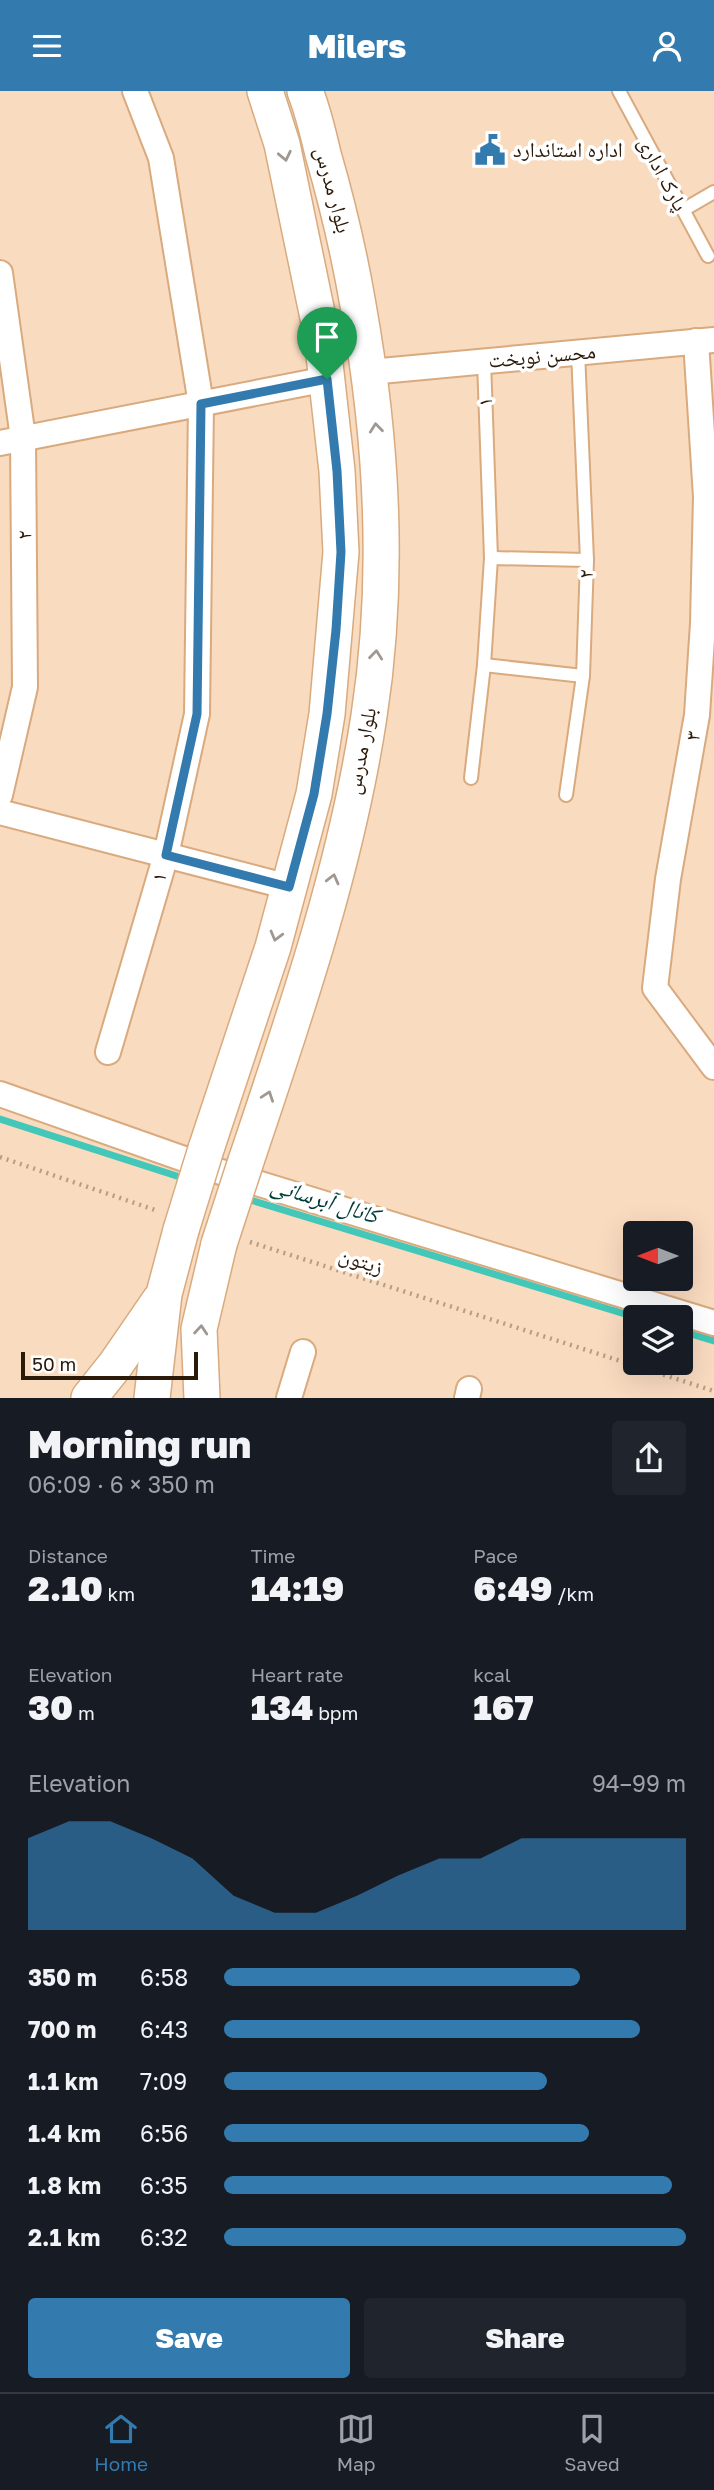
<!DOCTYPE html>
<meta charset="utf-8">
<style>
:root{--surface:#171b24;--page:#20242c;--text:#f1f3f6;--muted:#9ea1a6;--line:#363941;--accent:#337aae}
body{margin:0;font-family:"Golos Text","Noto Naskh Arabic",sans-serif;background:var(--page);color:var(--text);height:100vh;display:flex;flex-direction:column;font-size:26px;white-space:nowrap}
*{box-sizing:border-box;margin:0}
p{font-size:23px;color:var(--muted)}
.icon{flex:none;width:38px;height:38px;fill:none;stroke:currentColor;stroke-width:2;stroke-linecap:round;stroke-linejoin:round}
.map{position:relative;height:1307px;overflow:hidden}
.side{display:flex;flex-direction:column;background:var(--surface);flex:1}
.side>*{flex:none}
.needle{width:46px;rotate:270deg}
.fabs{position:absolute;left:623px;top:1130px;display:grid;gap:14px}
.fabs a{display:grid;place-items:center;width:70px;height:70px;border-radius:7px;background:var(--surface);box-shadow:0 7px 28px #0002;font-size:35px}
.scale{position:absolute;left:21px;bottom:18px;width:177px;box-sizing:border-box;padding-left:7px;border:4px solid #2c1a08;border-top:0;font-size:19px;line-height:24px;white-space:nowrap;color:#2c1a08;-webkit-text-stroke:5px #fff;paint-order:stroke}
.pin{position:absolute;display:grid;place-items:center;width:60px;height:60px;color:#fff;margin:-72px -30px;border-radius:50% 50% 50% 0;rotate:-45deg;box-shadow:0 0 7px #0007}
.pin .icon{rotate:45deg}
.round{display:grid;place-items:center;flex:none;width:74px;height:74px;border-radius:7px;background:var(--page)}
.summary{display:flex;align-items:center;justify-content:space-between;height:119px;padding:0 28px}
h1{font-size:38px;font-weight:800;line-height:52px}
.stats{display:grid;grid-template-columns:repeat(3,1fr);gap:10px;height:119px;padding:7px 28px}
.stats div{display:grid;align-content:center}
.stats b{font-size:35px;font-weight:800}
.stats small{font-size:19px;font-weight:400}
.stats p{font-size:19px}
.chart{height:196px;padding:14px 28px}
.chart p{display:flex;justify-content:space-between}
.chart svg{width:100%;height:126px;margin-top:7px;fill:var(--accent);opacity:.7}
.primary-button{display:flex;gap:14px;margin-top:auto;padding:14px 28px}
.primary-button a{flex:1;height:80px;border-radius:7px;background:var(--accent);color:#fff;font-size:28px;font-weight:800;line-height:80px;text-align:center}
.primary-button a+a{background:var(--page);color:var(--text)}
ul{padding:0 28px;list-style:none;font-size:23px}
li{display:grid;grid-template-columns:112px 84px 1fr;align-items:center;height:52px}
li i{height:18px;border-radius:9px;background:var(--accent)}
header{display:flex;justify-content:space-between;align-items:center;height:91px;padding:0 28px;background:var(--accent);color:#fff;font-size:32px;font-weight:800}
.tabs{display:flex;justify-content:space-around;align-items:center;height:98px;border-top:2px solid var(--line);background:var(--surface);font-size:19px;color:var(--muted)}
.tabs a{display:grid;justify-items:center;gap:4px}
.tabs .selected{color:var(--accent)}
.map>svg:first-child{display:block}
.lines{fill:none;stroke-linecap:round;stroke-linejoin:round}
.stream{stroke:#43c7b8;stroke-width:7}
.lane-casing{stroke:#d9aa7e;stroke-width:16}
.street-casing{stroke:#d9aa7e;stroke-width:28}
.secondary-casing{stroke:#d9aa7e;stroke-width:38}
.path{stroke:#b79d84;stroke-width:4.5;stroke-dasharray:2 5;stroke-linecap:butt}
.lane{stroke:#fff;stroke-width:12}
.street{stroke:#fff;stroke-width:24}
.secondary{stroke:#fff;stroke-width:35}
.secondary-bridge-casing{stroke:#d9aa7e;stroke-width:38;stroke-linecap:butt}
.secondary-bridge{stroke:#fff;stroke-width:35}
.oneway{stroke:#a09890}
.route-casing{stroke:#fff;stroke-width:14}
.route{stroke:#337aae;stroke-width:9}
.labels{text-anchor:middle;stroke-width:7;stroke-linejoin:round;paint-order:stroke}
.poi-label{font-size:21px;fill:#2c1a08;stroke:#fff;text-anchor:start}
.street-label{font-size:21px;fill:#2c1a08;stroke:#fff}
.water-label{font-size:23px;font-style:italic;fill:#003d37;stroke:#fff}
</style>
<header><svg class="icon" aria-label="menu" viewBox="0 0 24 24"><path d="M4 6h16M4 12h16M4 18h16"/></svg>Milers<svg class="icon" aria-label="person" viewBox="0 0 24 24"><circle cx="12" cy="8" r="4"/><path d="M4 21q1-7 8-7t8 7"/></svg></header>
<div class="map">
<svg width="714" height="1307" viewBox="0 0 714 1307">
<rect width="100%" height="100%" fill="#f9dbc0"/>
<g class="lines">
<g class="stream">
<path d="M0 1028 186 1088"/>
<path d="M244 1107 638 1227"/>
<path d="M681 1240 714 1250"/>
</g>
<defs>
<g id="lane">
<path d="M619 0 708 165"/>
<path d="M683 119 714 101"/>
<path d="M491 467 587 469"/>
<path d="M484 574 583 585"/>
<path d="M471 687 484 574 491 467 484 270"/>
<path d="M566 704 583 585 587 469 578 261"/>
</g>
<g id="street">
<path d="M0 182 23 347 25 596 0 704"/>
<path d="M696 250 706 406 703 532 697 624 668 788 655 897 714 976"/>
<path d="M370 281 714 249"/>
<path d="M0 352 327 288"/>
<path d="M0 721 289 796"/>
<path d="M108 961 166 764 197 623 201 313 161 67 135 0"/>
<path d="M0 1003 221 1081 714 1232"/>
<path d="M289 1307 303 1261"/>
<path d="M467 1307 469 1298"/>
</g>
<g id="secondary">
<path d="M206 1058 273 856 314 703 327 623 341 461 337 380 322 246 282 53 265 0"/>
<path d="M246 1070C295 924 346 777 369 625 390 489 382 348 358 214 349 161 338 115 323 63 318 42 313 20 305 0"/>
<path d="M89 1307 116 1273 160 1209"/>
<path d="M152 1307 164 1203 181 1139"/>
<path d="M202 1307 199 1238 219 1153"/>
</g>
</defs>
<use href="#lane" class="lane-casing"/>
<use href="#street" class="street-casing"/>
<use href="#secondary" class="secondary-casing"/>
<g class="path">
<path d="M0 1066 158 1120"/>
<path d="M250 1151 714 1300"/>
</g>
<use href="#lane" class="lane"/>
<use href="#street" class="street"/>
<use href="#secondary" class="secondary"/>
<defs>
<g id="secondary-bridge">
<path d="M181 1139 206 1058"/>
<path d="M219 1153 246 1070"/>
</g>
</defs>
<use href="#secondary-bridge" class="secondary-bridge-casing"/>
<use href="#secondary-bridge" class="secondary-bridge"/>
</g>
<defs><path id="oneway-chevron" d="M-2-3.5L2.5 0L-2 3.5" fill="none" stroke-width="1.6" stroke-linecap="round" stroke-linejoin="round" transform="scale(1.75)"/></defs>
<g class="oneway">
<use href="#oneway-chevron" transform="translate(285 65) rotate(78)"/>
<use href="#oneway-chevron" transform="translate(376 337) rotate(-96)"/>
<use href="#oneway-chevron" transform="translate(376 564) rotate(-84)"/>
<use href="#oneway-chevron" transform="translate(333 788) rotate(-76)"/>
<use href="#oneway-chevron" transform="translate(276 845) rotate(105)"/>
<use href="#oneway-chevron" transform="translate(268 1005) rotate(-71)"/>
<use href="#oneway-chevron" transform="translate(201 1239) rotate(-85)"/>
</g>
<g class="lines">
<defs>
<path id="route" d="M327 288 337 380 341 461 336 539 327 623 314 703 289 796 166 764 197 623 201 313Z"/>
</defs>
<use href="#route" class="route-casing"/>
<use href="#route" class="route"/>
</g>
<defs>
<symbol id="civic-bare" viewBox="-9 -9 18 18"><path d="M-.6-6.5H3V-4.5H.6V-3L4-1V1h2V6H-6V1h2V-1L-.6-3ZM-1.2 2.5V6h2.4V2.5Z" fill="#337aae" stroke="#fff" stroke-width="2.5" paint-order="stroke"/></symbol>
</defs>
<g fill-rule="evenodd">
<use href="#civic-bare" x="468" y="37" width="44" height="44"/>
</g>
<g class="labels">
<g class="poi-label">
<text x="513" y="66">اداره استاندارد</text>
</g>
<g class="street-label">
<text transform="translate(663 83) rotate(62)" y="7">پارک اداری</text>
<text transform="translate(333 99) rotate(75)" y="7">بلوار مدرس</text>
<text transform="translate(542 265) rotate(-5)" y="7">محسن نوبخت</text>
<text transform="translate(485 311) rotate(-92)" y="7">۱</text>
<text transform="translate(24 444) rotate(-90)" y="7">۲</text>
<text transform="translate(586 483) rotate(-88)" y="7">۲</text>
<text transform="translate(693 645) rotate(-80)" y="7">۳</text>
<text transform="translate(361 660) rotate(-79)" y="7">بلوار مدرس</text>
<text transform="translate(159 786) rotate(-74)" y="7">۱</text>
<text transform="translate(361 1170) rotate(18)" y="7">زیتون</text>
</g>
<g class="water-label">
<text transform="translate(325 1109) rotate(17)" y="8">کانال آبرسانی</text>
</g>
</g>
</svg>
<div class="fabs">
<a><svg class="needle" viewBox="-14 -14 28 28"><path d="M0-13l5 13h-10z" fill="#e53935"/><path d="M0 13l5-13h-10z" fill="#9ea1a6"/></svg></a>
<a><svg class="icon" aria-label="layers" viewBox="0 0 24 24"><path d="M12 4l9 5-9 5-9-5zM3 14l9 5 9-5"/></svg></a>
</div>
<div class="scale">50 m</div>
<div class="pin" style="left:327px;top:288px;background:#1e9e55"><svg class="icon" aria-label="arrive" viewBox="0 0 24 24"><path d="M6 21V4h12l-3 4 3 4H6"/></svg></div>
</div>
<section class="side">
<div class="summary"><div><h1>Morning run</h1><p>06:09 · 6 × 350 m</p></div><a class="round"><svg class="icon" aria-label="share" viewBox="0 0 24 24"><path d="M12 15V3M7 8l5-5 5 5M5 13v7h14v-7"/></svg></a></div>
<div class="stats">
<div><p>Distance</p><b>2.10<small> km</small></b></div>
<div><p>Time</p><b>14:19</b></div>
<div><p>Pace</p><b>6:49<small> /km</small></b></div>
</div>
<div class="stats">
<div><p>Elevation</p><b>30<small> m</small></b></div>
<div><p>Heart rate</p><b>134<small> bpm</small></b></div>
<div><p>kcal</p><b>167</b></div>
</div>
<div class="chart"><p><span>Elevation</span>94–99 m</p>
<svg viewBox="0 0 160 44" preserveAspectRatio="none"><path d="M0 44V12L10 6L20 6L30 12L40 19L50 32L60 38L70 38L80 32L90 25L100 19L110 19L120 12L130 12L140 12L150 12L160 12V44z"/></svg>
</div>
<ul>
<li><b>350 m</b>6:58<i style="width:77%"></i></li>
<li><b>700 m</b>6:43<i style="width:90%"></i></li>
<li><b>1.1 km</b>7:09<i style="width:70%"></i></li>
<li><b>1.4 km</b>6:56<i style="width:79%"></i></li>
<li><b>1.8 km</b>6:35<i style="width:97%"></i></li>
<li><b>2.1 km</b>6:32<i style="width:100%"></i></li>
</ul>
<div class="primary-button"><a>Save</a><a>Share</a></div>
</section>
<nav class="tabs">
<a class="selected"><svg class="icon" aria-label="home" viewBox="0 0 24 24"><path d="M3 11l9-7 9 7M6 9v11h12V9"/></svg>Home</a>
<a><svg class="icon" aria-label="map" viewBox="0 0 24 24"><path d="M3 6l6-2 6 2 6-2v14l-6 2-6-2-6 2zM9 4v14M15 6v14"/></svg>Map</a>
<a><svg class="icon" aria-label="saved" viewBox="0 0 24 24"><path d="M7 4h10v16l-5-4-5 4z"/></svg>Saved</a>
</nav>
